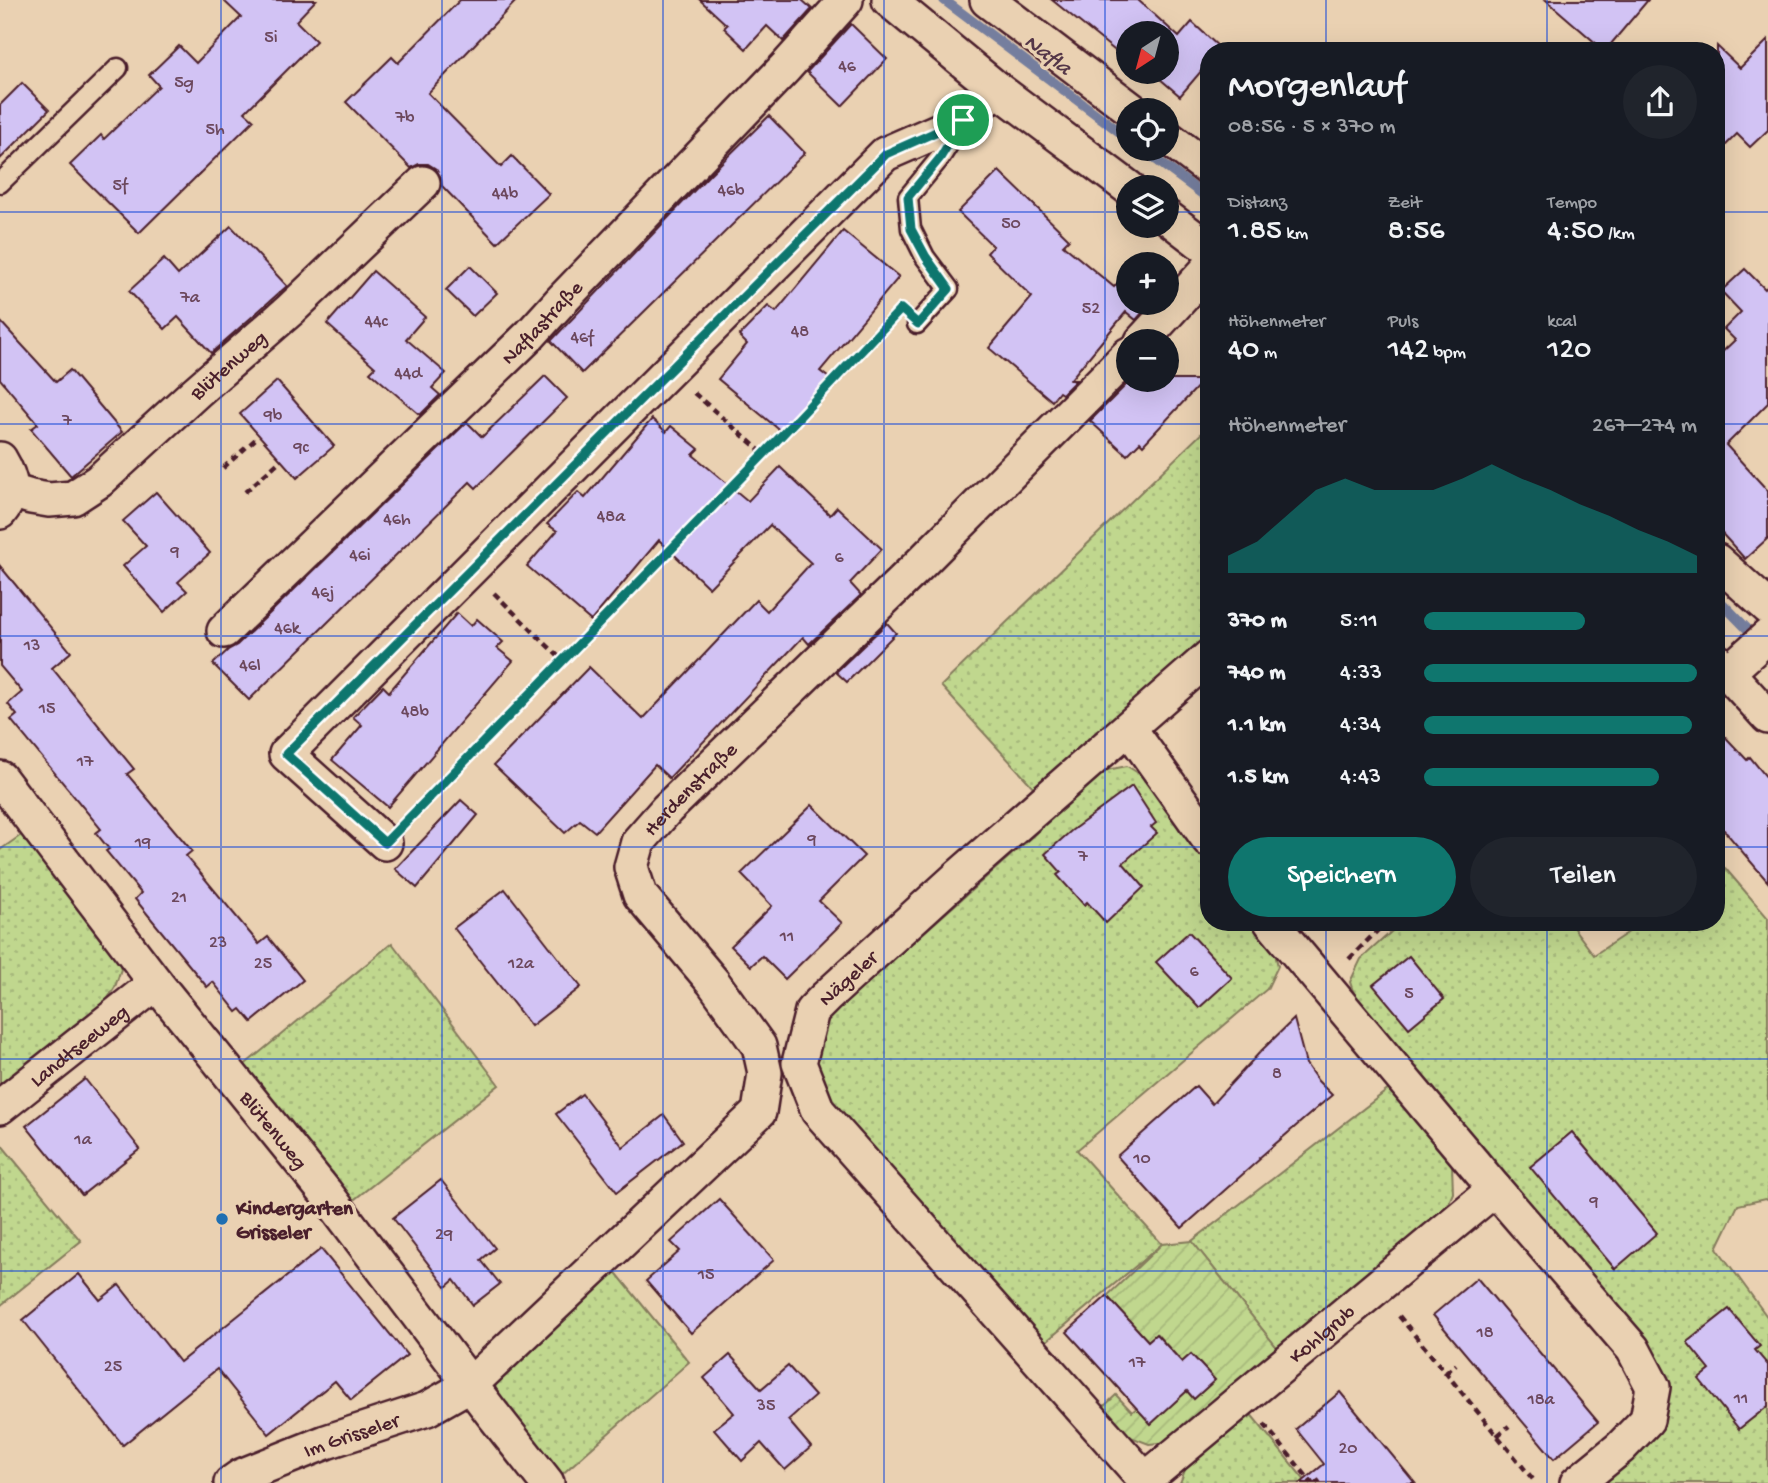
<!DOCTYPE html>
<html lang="de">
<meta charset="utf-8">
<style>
:root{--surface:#171b24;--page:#20242c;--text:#f1f3f6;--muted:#9ea1a6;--accent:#0f766e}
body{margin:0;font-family:"Gochi Hand",sans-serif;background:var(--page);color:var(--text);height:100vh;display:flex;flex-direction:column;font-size:26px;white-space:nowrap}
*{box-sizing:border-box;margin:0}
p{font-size:23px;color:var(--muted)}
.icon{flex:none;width:38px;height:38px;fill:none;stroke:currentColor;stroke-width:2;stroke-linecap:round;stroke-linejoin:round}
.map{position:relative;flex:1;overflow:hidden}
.drawer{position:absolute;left:1200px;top:42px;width:525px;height:889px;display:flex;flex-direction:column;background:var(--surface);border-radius:28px;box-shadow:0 7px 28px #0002}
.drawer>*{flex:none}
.needle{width:46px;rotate:216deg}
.fabs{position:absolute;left:1116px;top:21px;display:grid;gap:14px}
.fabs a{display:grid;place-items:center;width:63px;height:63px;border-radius:50%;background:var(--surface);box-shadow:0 7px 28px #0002;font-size:35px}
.pin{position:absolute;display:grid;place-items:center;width:60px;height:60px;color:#fff;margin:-30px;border:4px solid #fff;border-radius:50%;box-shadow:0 2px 7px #0007}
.round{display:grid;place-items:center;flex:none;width:74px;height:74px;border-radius:37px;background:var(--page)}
.overview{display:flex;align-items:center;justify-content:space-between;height:119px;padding:0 28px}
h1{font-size:38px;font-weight:600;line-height:52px}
.figures{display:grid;grid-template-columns:repeat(3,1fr);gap:10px;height:119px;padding:7px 28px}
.figures div{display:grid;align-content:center}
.figures b{font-size:30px;font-weight:600}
.figures small{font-size:19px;font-weight:400}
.figures p{font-size:19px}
.chart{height:196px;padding:14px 28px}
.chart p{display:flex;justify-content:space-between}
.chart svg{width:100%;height:126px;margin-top:7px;fill:var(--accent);opacity:.7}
.primary-button{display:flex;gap:14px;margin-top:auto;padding:14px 28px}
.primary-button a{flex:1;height:80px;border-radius:42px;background:var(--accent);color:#fff;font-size:28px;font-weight:600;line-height:80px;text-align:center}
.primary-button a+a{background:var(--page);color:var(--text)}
ul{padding:0 28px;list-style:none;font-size:23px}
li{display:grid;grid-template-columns:112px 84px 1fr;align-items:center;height:52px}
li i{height:18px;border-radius:9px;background:var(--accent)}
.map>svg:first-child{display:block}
.grass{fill:url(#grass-dots);stroke:#857b5c;stroke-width:2}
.garden{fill:url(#garden-furrows);stroke:#857b5c;stroke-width:2}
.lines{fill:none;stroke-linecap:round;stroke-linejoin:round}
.stream{stroke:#757e9e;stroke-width:10}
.building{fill:#d2c3f4;stroke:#4a1f2b;stroke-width:2}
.lane-casing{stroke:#4a1f2b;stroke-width:23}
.street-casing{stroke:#4a1f2b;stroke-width:38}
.path{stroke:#4a1f2b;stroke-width:4.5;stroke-dasharray:7 5;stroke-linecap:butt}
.lane{stroke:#ead1b2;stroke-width:18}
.street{stroke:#ead1b2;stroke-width:33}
.route-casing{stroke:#fff;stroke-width:14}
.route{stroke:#0f766e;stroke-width:9}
.grid{fill:none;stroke:#1d4ed8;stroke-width:2;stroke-opacity:0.55}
.poi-dot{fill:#1f6fb2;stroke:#ead1b2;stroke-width:2.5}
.labels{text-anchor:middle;stroke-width:7;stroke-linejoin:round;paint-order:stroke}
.number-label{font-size:18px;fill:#6c485d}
.street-label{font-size:21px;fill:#4a1f2b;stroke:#ead1b2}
.poi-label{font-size:21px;font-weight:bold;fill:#4a1f2b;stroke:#ead1b2;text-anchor:start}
.water-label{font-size:23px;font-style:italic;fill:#553748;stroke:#ead1b2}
</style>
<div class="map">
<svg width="1768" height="1483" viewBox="0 0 1768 1483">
<defs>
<pattern id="grass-dots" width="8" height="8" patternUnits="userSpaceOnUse" patternTransform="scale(1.75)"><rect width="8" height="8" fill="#c0d78e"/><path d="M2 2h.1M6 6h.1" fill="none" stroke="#a6b87b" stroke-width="1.8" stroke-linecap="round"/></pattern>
<pattern id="garden-furrows" width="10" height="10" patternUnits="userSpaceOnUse" patternTransform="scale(1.75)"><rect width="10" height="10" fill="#c0d78e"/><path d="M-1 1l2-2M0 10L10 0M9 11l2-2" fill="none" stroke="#a6b87b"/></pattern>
</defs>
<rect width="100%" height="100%" fill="#ead1b2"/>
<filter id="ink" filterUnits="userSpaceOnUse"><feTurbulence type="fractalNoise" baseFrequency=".0143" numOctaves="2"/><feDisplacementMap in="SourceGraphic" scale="14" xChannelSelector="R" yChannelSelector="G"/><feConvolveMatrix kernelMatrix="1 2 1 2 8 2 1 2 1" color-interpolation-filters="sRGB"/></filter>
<g filter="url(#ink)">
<g class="grass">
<path d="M1209 426V633L1035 789 941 686Z"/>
<path d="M1127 766 1146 778 1209 862V922H1255L1273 946 1278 966 1267 989 1077 1150 1162 1244 1043 1344 824 1099 814 1063 818 1037 832 1014 1107 770Z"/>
<path d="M24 833 115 945 121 969 115 987 103 1006 0 1090V850Z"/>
<path d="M1725 868 1768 918V1200L1765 1199 1738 1205 1717 1248 1768 1318V1483H1595L1664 1409 1357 1003 1350 982 1361 959 1402 922H1569L1594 955 1644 922H1717V874Z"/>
<path d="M392 943 499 1085 351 1202 242 1067Z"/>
<path d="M1389 1089 1452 1165 1453 1193 1442 1218 1282 1354 1192 1241Z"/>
<path d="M0 1143 81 1241 0 1306Z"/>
<path d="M613 1269 689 1362 559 1477 494 1396 496 1383 503 1372Z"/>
<path d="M1249 1412 1307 1483H1180L1187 1465Z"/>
</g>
<path class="garden" d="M1192 1241 1282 1354 1169 1442 1149 1444 1128 1436 1101 1409 1116 1395 1132 1412 1137 1408 1187 1391 1194 1399 1215 1380 1191 1354 1182 1362 1157 1334 1148 1341 1107 1296 1162 1244Z"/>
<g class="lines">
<g class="stream">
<path d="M944 0 1129 139"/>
<path d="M1142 149 1209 199"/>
<path d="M1717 598 1759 641"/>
</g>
</g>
<g class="building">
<path d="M223 0H316L296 21 316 41 245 112 254 120 139 233 70 165 101 135 104 139 159 86 149 75 179 46 196 63 241 17Z"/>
<path d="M460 0H517L428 93 501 167 512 156 549 194 497 243 442 186 441 178 436 169 428 164H419L411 168 346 102 392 57 398 63Z"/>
<path d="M700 0H802L812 9 783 41 767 26 746 49 724 28 727 25Z"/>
<path d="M1052 0H1138L1179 37 1192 22 1221 49 1220 51H1209V62L1180 96 1152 72H1167V33H1129V62Z"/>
<path d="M1546 0H1648L1605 51Z"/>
<path d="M851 24 887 59 842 106 807 72Z"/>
<path d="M1768 40V130L1750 147 1737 134 1717 154V46L1740 68Z"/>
<path d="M22 83 49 110 0 159V105Z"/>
<path d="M769 116 805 153 582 373 551 341 710 174Z"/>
<path d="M999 171 1069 239 1063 245 1114 287 1129 270V303H1151L1136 320 1126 312 1070 380H1076L1062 394 1059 392 1052 401 989 348 1032 297 987 253 993 246 958 212Z"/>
<path d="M231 226 287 286 211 353 178 317 165 329 129 291 164 259 178 275Z"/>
<path d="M843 231 899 277 820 371 829 378 782 432 718 379 747 344 739 336 768 306 776 312Z"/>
<path d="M470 266 497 293 473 316 446 290Z"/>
<path d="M1745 269 1765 289 1768 286V403L1726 445 1768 491V538L1745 559 1717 528V357L1735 340 1724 329 1741 312 1721 291Z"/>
<path d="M373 271 425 317 406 339 446 373 432 388 440 395 420 415 370 372 375 367 327 324Z"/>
<path d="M0 321 56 382 70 370 122 432 71 476 31 429 38 424 0 379Z"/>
<path d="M545 376 567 398 476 488 470 482 249 700 213 664 228 650 237 645 467 422 482 437Z"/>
<path d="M1131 380H1204L1143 445 1140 442 1127 455 1090 421Z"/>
<path d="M277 381 334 446 297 478 240 414Z"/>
<path d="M652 419 666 432 671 426 699 449 693 455 748 501 780 467 830 515 837 507 882 549 850 583 861 595 809 644 803 637 669 778 655 765 595 832 580 820 565 833 494 765 589 667 643 719 756 600 767 611 811 563 770 525 709 588 659 540 591 621 527 566 557 531 547 524 578 492 585 498Z"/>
<path d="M156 492 210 553 178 582 187 591 164 612 123 566 146 546 123 521Z"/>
<path d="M0 566 71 652 52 668 134 769 127 774 192 851 186 856 259 944 268 937 303 980 252 1022 241 1009 237 1012 213 982 207 987 135 899 141 893 106 851 109 849 96 833 101 829 11 720 17 715 8 704 22 692 0 666Z"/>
<path d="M457 613 471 626 477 619 503 642 497 648 513 661 388 807 332 760 362 725 353 717 383 686 389 692Z"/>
<path d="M887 623 896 633 847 682 836 672Z"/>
<path d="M1717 728 1747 760 1750 757 1768 779V882L1717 822Z"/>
<path d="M1132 786 1156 823 1151 827 1157 833 1123 863 1144 887 1106 923 1087 902 1084 905 1057 875 1061 872 1045 854 1071 831Z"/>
<path d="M461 800 478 815 417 888 395 869Z"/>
<path d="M812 805 864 856 819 901 842 923 785 979 762 956 751 966 731 946 772 906 741 874Z"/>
<path d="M505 889 581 987 531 1026 454 928Z"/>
<path d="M1189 932 1232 978 1199 1008 1156 962Z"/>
<path d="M1409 956 1444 999 1409 1028 1373 985Z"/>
<path d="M1294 1019 1306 1064 1318 1081 1332 1095 1259 1158 1260 1159 1182 1228 1117 1156 1196 1086 1212 1104 1262 1050Z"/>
<path d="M85 1079 140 1149 82 1195 26 1126Z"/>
<path d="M582 1094 623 1147 664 1115 683 1141 617 1192 556 1114Z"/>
<path d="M1572 1132 1657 1233 1615 1269 1530 1167Z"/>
<path d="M441 1180 495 1248 481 1260 500 1284 473 1305 454 1280 446 1287 393 1218Z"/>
<path d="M719 1199 774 1260 691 1333 646 1281 680 1251 671 1242Z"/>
<path d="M321 1249 407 1355 351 1400 335 1381 269 1434 217 1369 123 1445 23 1320 79 1274 100 1300 119 1285 180 1362Z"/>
<path d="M1477 1278 1598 1422 1554 1459 1433 1315Z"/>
<path d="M1107 1296 1148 1341 1156 1334 1182 1362 1191 1354 1215 1380 1194 1399 1187 1391 1151 1424 1067 1332Z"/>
<path d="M1729 1309 1760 1346 1755 1350 1768 1365V1406L1739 1429 1699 1379 1710 1370 1687 1342Z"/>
<path d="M730 1355 761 1389 788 1366 815 1396 788 1420 811 1447 785 1470 761 1443 742 1461 714 1429 734 1413 704 1378Z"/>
<path d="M1340 1392 1415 1483H1301L1324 1464 1296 1429Z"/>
</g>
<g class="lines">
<defs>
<g id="lane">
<path d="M0 183 118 68"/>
<path d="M917 324 949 289 925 257 911 229 908 197 940 158 962 123"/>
</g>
<g id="street">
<path d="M889 0 997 89 1129 188"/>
<path d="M987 0 1132 110"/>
<path d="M1167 137 1209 169"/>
<path d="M1167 217 1209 249"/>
<path d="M1142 341 1209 268"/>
<path d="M0 459C12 479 16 493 0 512"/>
<path id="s1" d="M11 491 31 497 49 500 73 498 99 481 196 392 290 310 423 183"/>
<path d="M1717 561 1768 607"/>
<path id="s2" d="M224 631 530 335 559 303 785 68 846 0"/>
<path d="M1717 661 1768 717"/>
<path d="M1728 672 1768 636"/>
<path d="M1129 728 1209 840"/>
<path id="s3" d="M0 778 156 983 325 1192 491 1412 547 1483"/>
<path d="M385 843 286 754 885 154 963 120 997 89"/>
<path d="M1271 922 1495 1189 1633 1349 1653 1387 1647 1420 1620 1448 1577 1483"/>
<path id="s4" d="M0 1107 156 983"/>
<path id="s5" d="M1146 1479 1495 1189"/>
<path id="s6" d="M231 1483 241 1476 326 1442 427 1409 471 1384 759 1112 765 1073 759 1046 713 982 640 895 631 867 638 842 667 809 918 566 1129 354"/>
<path id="s7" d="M1148 1483 818 1111 799 1063 812 1011 826 997 959 876 1209 657"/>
</g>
</defs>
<use href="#lane" class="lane-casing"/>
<use href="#street" class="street-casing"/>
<g class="path">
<path d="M694 393 764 454"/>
<path d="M223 468 259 436"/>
<path d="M245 492 281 460"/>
<path d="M720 500 728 507"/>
<path d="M494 593 563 661"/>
<path d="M410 817 764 454 888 323"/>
<path d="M1349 959 1386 922"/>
<path d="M1399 1316 1536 1483"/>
<path d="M1446 1373 1456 1364"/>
<path d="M1264 1424 1312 1483"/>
<path d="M1497 1436 1509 1426"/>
<path d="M1316 1483 1320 1480"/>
</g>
<use href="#lane" class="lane"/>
<use href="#street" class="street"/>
</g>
</g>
<g class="lines" filter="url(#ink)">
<defs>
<path id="route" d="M963 120 940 158 908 197 911 229 926 257 949 289 918 324 901 309 764 454 385 843 286 754 886 154Z"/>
</defs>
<use href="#route" class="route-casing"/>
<use href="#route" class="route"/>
</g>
<path class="grid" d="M221 0V1483M442 0V1483M663 0V1483M884 0V1483M1105 0V1483M1326 0V51M1547 0V51M0 212H1129M1167 212H1209M1717 212H1768M0 424H1209M1717 424H1768M0 636H1209M1717 636H1768M0 847H1209M1717 847H1768M1326 922V1483M1547 922V1483M0 1059H1768M0 1271H1768"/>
<circle class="poi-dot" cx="222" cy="1219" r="7"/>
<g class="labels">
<g class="number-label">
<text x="271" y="42">5i</text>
<text x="847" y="71">46</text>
<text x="184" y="87">5g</text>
<text x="405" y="122">7b</text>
<text x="215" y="134">5h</text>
<text x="120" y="190">5f</text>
<text x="731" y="195">46b</text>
<text x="505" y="198">44b</text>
<text x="1011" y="228">50</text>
<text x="190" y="302">7a</text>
<text x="1091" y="313">52</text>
<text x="376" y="326">44c</text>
<text x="800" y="336">48</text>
<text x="582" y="342">46f</text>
<text x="408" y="378">44d</text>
<text x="273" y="420">9b</text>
<text x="67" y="425">7</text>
<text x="301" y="452">9c</text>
<text x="611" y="521">48a</text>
<text x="397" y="524">46h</text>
<text x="175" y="556">9</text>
<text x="360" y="560">46i</text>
<text x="839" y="562">6</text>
<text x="323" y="597">46j</text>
<text x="287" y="633">46k</text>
<text x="32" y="650">13</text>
<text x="250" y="670">46l</text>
<text x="47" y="713">15</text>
<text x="415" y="716">48b</text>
<text x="85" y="766">17</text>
<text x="812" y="844">9</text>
<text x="143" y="847">19</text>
<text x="1083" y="861">7</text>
<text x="179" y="902">21</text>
<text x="787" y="941">11</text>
<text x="218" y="947">23</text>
<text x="263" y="968">25</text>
<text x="521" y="968">12a</text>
<text x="1194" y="976">6</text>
<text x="1409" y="998">5</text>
<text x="1277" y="1078">8</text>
<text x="83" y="1144">1a</text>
<text x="1142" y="1163">10</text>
<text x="1594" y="1206">9</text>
<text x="444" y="1239">29</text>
<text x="706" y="1279">15</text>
<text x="1485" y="1337">18</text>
<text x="1137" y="1367">17</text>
<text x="113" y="1371">25</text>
<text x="1741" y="1403">11</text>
<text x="1541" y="1404">18a</text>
<text x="766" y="1410">35</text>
<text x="1348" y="1453">20</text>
</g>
<g class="street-label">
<text dy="7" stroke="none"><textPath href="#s2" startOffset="443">Naflastraße</textPath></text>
<text dy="7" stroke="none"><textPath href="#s1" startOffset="268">Blütenweg</textPath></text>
<text dy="7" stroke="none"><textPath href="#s6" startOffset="1046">Herdenstraße</textPath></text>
<text dy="7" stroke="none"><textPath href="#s7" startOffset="651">Nägeler</textPath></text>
<text dy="7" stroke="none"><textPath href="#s4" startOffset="100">Landtseeweg</textPath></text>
<text dy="7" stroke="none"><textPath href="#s3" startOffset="446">Blütenweg</textPath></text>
<text dy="7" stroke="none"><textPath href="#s5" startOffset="228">Kohlgrub</textPath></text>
<text dy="7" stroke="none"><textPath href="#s6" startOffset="130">Im Grisseler</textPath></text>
</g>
<g class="poi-label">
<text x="236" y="1214">Kindergarten<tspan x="236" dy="24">Grisseler</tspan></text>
</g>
<g class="water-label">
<text transform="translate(1049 53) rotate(37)" y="8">Nafla</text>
</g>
</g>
</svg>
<div class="fabs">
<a><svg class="needle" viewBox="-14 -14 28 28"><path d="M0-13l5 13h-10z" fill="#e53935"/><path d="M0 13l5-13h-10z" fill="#9ea1a6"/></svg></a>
<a><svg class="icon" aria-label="locate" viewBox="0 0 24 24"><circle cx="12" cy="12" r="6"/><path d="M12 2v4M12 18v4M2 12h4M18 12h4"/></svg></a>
<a><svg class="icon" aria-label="layers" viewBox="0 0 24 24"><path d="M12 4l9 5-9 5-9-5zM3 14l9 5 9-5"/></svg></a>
<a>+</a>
<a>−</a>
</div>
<div class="pin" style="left:963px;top:120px;background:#1e9e55"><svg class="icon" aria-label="arrive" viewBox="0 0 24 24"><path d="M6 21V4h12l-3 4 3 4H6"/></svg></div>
<section class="drawer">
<div class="overview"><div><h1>Morgenlauf</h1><p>08:56 · 5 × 370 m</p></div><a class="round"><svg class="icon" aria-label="share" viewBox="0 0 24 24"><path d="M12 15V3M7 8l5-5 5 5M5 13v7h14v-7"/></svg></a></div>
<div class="figures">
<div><p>Distanz</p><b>1.85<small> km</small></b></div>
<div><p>Zeit</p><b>8:56</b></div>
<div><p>Tempo</p><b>4:50<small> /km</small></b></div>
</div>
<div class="figures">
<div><p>Höhenmeter</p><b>40<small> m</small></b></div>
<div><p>Puls</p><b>142<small> bpm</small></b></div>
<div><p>kcal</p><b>120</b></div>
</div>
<div class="chart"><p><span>Höhenmeter</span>267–274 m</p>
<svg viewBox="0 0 160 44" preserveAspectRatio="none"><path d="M0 44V38L10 33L20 24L30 15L40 11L50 15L60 15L70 15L80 11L90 6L100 11L110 15L120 20L130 24L140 29L150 33L160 38V44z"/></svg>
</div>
<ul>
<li><b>370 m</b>5:11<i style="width:59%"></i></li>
<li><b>740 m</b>4:33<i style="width:100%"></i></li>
<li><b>1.1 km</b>4:34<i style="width:98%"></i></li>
<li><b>1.5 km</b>4:43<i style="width:86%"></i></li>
</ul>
<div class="primary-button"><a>Speichern</a><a>Teilen</a></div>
</section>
</div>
